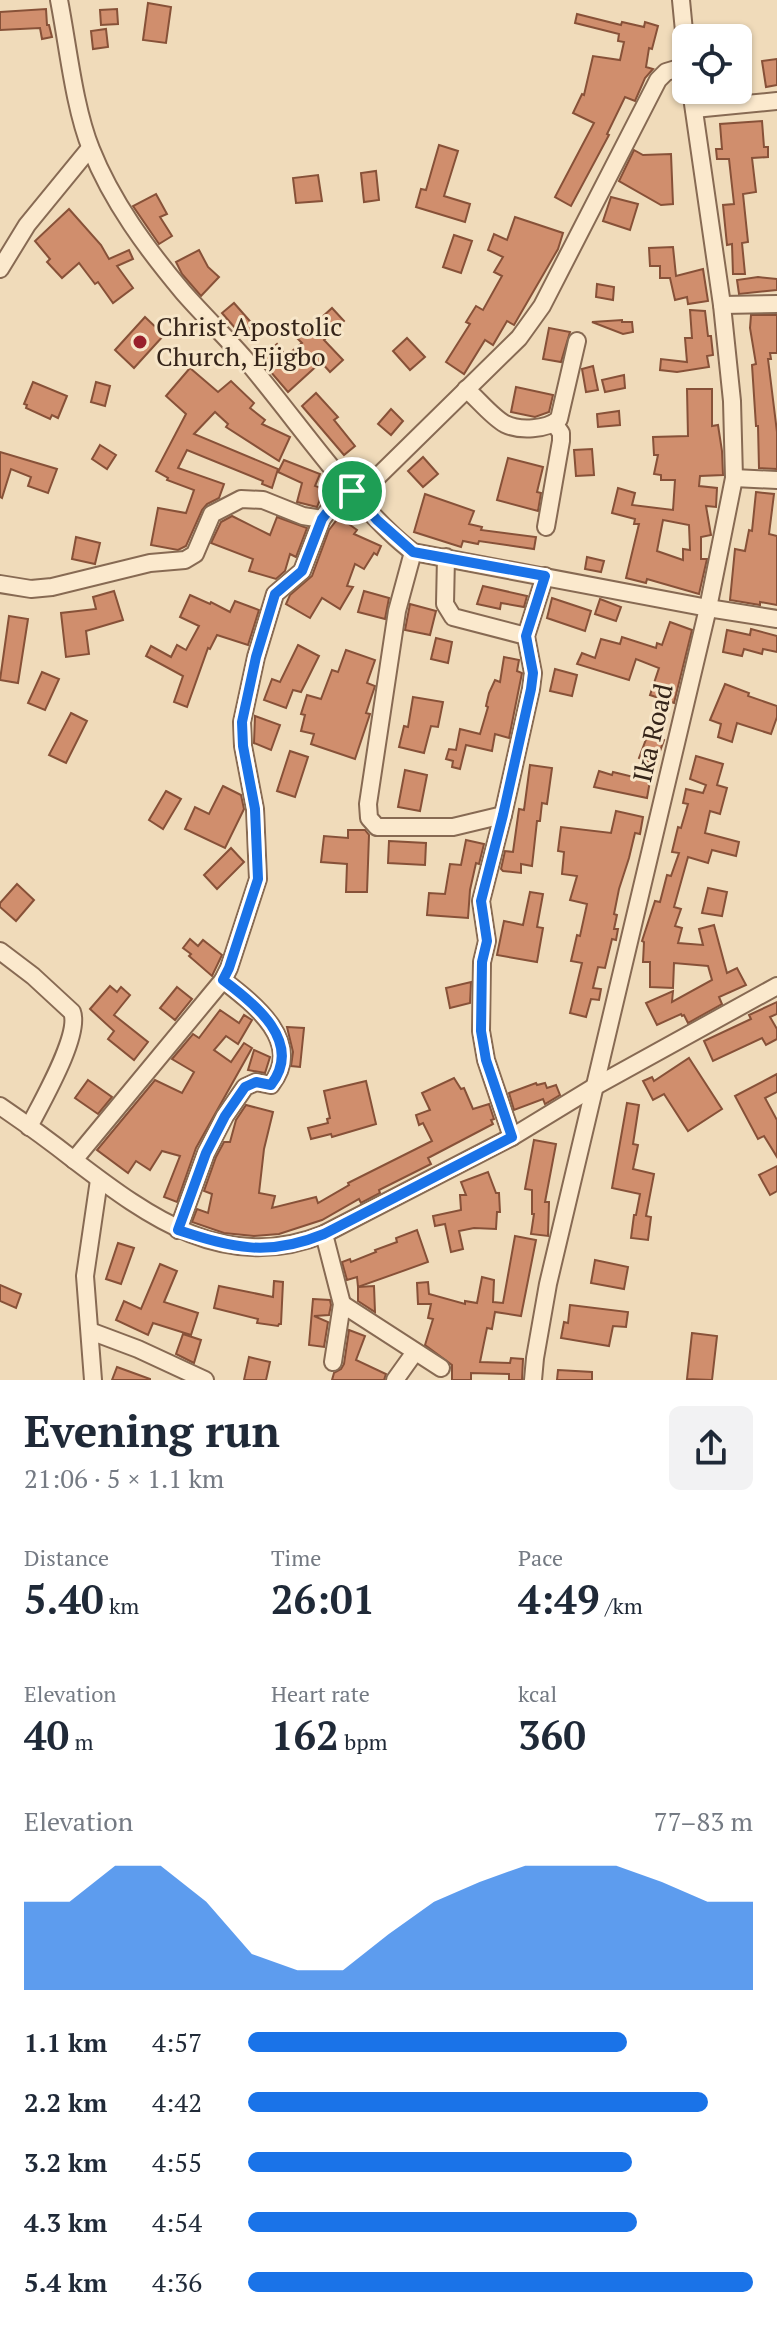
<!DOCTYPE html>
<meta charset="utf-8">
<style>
:root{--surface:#fff;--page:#f2f2f3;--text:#1f2937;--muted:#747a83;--accent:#1a73e8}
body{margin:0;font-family:"PT Serif",serif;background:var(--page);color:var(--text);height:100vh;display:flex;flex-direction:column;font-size:30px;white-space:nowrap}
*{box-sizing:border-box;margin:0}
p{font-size:26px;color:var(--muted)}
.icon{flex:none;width:44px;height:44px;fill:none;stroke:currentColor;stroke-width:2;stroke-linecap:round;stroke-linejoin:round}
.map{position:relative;height:1380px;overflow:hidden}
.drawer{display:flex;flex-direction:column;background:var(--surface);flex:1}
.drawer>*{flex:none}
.controls{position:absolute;left:672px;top:24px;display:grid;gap:16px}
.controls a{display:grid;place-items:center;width:80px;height:80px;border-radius:12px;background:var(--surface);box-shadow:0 2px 6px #0004;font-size:40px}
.pin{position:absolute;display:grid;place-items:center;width:68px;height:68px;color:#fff;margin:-34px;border:4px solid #fff;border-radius:50%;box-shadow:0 2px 8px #0007}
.round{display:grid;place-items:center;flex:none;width:84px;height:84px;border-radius:12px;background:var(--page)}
.headline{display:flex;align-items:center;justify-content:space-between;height:136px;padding:0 24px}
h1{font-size:44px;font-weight:600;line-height:60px}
.stats{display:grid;grid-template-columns:repeat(3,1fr);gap:12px;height:136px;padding:8px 24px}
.stats div{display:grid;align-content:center}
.stats b{font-size:40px;font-weight:600}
.stats small{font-size:22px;font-weight:400}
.stats p{font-size:22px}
.chart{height:224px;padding:16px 24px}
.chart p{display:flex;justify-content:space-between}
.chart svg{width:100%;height:144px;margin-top:8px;fill:var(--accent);opacity:.7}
ul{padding:0 24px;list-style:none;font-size:26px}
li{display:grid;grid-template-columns:128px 96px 1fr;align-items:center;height:60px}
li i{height:20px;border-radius:10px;background:var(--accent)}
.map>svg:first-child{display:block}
.building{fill:#d08e6d;stroke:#875138;stroke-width:2;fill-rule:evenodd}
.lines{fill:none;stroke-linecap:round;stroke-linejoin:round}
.minor-casing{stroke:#876a53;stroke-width:20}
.minor{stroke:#fbe9cd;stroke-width:16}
.route-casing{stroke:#fff;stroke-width:16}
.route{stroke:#1a73e8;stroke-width:10}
.poi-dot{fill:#99202c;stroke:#f7e6c9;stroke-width:3}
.labels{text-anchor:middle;stroke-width:6;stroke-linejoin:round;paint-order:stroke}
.poi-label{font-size:26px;fill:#352419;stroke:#f7e6c9;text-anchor:start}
.street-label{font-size:26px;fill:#352419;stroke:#f7e6c9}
</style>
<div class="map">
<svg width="777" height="1380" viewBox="0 0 777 1380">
<rect width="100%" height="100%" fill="#f0dbba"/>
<g class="building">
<path d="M148 3 171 7 166 43 143 40Z"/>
<path d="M46 9 47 25H49L52 37 42 39 40 28 0 30V12Z"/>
<path d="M117 9 118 24 101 25 100 10Z"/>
<path d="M577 14 621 25 622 22 644 27 645 22 658 26 652 49 649 48 646 67 653 69 645 78 635 101 625 97 607 134 609 135 571 206 555 197 594 123 573 113 582 94 584 95 593 56 620 60 624 42 618 41 619 34 575 23Z"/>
<path d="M106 29 108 47 93 49 91 31Z"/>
<path d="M777 59V85L766 87 762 61Z"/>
<path d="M762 121 764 147H768V157L752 158 756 192 743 194 748 242 742 243 745 274H733L732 244 727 245 723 205 734 204 729 159H717L716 149H722L720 124Z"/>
<path d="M439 145 458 151 444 196 470 204 465 222 416 207 421 189 426 190Z"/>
<path d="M634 150 643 155 671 154 673 204 661 205 619 181Z"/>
<path d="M376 171 379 200 364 202 361 173Z"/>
<path d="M318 175 322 201 296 203 293 178Z"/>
<path d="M156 194 167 214 160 217 172 236 159 244 133 206Z"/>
<path d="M611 197 638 204 630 230 603 221Z"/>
<path d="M69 209 101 245 109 259 129 250 133 259 117 266 133 288 113 303 98 282 95 284 79 263 62 278 47 262 50 259 35 241Z"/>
<path d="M515 217 563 233 558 249 514 325 507 321 493 345 485 340 464 374 446 362 470 324 466 322 476 306 483 310 502 276 494 272 503 257 488 250 494 234 507 240Z"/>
<path d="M454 235 472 241 461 273 443 267Z"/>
<path d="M673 247 676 276 703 269 708 301 688 304 687 297 675 300 670 278H660V266H650L649 248Z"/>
<path d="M199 250 208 267 219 277 201 296 182 274 176 262Z"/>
<path d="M758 277 777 279V290L739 294 737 280Z"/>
<path d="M597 284 614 287 613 300 596 297Z"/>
<path d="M234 303 255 327 246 335 238 326 235 328 222 313Z"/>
<path d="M332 308 344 321 324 340 343 360 330 372 321 362 288 392 270 371 273 368 263 356 277 344 286 356 302 343 298 339Z"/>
<path d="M690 310 705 311 708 336H711L713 355 707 356 709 367 677 372 660 370 661 359 687 362 685 338H692Z"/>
<path d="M751 315H777V353H770L771 359H768L777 432V469L759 468 758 426H756L752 365 756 364 750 328Z"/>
<path d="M145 317 164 335 134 368 115 350Z"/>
<path d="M622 320V322H632L633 332 623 334 592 322Z"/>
<path d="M549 328 570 332 561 362 543 359Z"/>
<path d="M407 338 425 357 410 370 393 351Z"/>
<path d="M593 366 598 390 586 392 582 369Z"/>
<path d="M190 368 218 392 231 381 254 403 250 408 265 420 262 424 290 437 279 461 226 427 228 424 215 412 194 434 278 469 272 488 262 484 263 481 187 450 178 468 224 484 219 498 207 504 202 510 186 546 178 550 151 545 158 508 186 513 194 490 167 480 168 478 156 471 186 414 166 396Z"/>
<path d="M624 375 625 388 605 392 602 380Z"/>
<path d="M33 382 67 396 58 418 52 415 50 419 26 408 27 405 24 404Z"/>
<path d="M96 382 110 386 105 406 91 402Z"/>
<path d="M516 387 553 395 549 412 535 417 511 412Z"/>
<path d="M687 389H712V426L718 425 722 451 723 475 700 476 699 486 717 488 716 507 706 506 711 535 701 537V559H707L699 594 647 579 646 583 626 578 639 524H634L635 519 612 513 618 488 635 493 632 505 673 510 675 480H661V475L654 474 658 455H654L653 437 688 436ZM663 520 689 525 690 550 683 549V560L657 551Z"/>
<path d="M316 393 338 417 334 420 355 446 344 455 302 406Z"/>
<path d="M391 409 403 421 391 435 378 424Z"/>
<path d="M619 411 620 425 598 427 597 414Z"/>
<path d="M100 445 116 455 107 469 92 459Z"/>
<path d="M592 449 594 475 576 476 574 450Z"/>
<path d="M0 452 57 469 48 493 28 486 31 477 11 469 2 498 0 497Z"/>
<path d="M423 457 438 474 423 487 408 471Z"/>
<path d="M508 458 543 467 537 492 541 493 538 511 497 500Z"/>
<path d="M284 460 320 474 315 486 324 489 317 507 297 502 302 483 278 472Z"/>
<path d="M756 492 774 494 769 534 777 536V605L760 602V605L730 600 735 549 745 551 749 530 752 531Z"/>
<path d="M425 494 474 511 469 524 482 527 481 530 536 537 534 549 479 541 478 544 463 541 461 547 414 532Z"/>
<path d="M232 516 270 535 277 517 307 528 296 557 290 554 285 571 276 579 249 571 253 559 211 543 221 522Z"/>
<path d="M339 517 357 530 354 534 381 546 377 555 374 553 364 569 355 564 347 586 353 587 340 609 322 598 310 618 286 604 290 595 312 576 329 530Z"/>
<path d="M76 537 100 543 95 564 72 559Z"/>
<path d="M587 557 604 561 601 572 585 569Z"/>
<path d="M483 586 527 596 524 607 501 603 500 609 477 604Z"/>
<path d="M114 591 123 620 86 631 89 654 66 657 61 613 96 609 93 597Z"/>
<path d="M364 591 389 598 385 619 358 612Z"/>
<path d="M190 595 210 604 211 602 230 612 235 601 259 610 248 645 217 635 210 649 208 648 187 707 174 702 183 676 146 656 151 646 171 657 177 645 186 650 199 626 180 617Z"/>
<path d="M552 598 591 611 585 631 547 618Z"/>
<path d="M600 599 621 607 616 621 595 614Z"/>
<path d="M410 604 436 611 430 635 405 630Z"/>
<path d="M9 616 28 619 18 683 0 680Z"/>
<path d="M670 622 692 630 674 703 650 695 659 668 636 659 629 680 577 664 582 653 595 658 601 639 620 644 622 637 656 648 657 643 662 645Z"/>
<path d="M751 629 777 636V652L763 649 762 654 744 649 742 656 723 652 727 630 750 635Z"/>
<path d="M436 638 452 642 448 663 431 659Z"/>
<path d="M298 645 319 656 301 692 293 690 286 708 264 700 272 679 280 682Z"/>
<path d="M346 650 375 660 367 683 375 686 366 713 370 714 355 759 311 744 314 734 301 731 305 715 301 714 307 695 321 699 332 670 338 672Z"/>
<path d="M504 657 519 660 517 671 522 673 509 738 495 734 492 751 466 745 460 769 452 767 453 761 446 759 449 749 456 750 460 729 480 734 488 707 486 706 489 693 495 680 500 682Z"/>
<path d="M555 669 577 675 572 696 550 691Z"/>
<path d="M42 672 59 679 45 710 28 703Z"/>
<path d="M725 684 749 693 748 696 777 706V717L771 734 737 723 732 742 718 737 721 724 710 720Z"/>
<path d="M413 697 443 702 438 727 431 726 424 753 399 747 404 726 408 727Z"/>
<path d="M71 713 87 721 66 763 49 755Z"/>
<path d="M255 716 280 725 271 750 254 743Z"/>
<path d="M648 734 664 740 655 765 639 758Z"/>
<path d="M290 751 308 757 295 797 277 791Z"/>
<path d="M696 756 723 764 717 785 727 788 720 814 710 811 705 833 739 842 736 856 712 850 708 863 688 857 674 907 681 909 675 926 682 928 678 943 703 945 699 929 714 925 727 973 737 968 746 985 719 997 722 1004 688 1023 684 1015 682 1016 681 1014 657 1025 646 1003 673 991 672 1002 712 980 708 966 674 963 673 988 650 987V962H643L644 942 642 941 655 901 660 902 667 875 671 876 679 853 672 852 678 827 681 828 688 804 683 803 686 789 703 793 706 785 690 779Z"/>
<path d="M530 765 552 768 547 804 542 803 540 821H537L532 866 521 864V873L503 871 501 869 505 851 513 852 519 809 524 810Z"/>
<path d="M405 770 427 775 420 811 398 807Z"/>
<path d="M599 771 612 775 613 772 650 781 647 798 594 787Z"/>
<path d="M223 786 241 795 244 809 225 848 185 829 195 807 209 814Z"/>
<path d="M166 791 181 799 163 829 149 820Z"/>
<path d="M616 811 643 817 640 834 635 833 629 858 619 889 614 914 617 915 614 929H618L616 940 612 939 605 968 598 967 593 988 601 989 599 1000 591 999 586 1017 570 1013 582 963 571 961 577 935 580 936 587 904 570 900 577 876 562 874 564 852 558 851 561 827 611 833Z"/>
<path d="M348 830H365L369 835 367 892H346L347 864 321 862 324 836 348 838Z"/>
<path d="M466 840 484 844 479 864 476 863 470 890 468 918 427 915 429 893 445 894 450 864 461 865Z"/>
<path d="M389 841 426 843 425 865 388 863Z"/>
<path d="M231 848 244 862 217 889 204 875Z"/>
<path d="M17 884 34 900 16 921 0 907V903Z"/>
<path d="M708 888 727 892 722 916 702 913Z"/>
<path d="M530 892 543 894 537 927 543 928 537 962 497 955 504 921 523 925Z"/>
<path d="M190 939 198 946 203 940 222 955 212 976 189 956 191 954 183 948Z"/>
<path d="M471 982 470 1003 450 1008 446 988Z"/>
<path d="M110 986 117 992 121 987 130 995 114 1015 148 1042 134 1060 108 1039 114 1031 90 1009Z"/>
<path d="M177 987 192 999 175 1020 160 1008Z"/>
<path d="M777 1002V1014L770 1017 777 1029V1039L766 1045 762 1038 713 1061 704 1041 751 1019 749 1015Z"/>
<path d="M220 1010 239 1023 244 1015 252 1020 238 1044 226 1036 214 1050 231 1062 244 1043 252 1048 196 1148 177 1202 164 1197 180 1156 162 1151 150 1170 136 1161 128 1173 97 1150 155 1080 182 1093 194 1072 172 1059 193 1034 199 1038Z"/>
<path d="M287 1027 304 1028 300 1067 291 1066 293 1052Z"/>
<path d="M254 1050 270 1057 265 1073 248 1070Z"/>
<path d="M689 1058 722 1109 688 1131 664 1094 653 1100 643 1081 652 1077 654 1081Z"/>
<path d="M777 1074V1092L765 1098 777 1120V1157L764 1136 758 1139 735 1096Z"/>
<path d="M454 1078 461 1089 464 1088 473 1109 489 1104 494 1119 491 1120 493 1124 428 1158 431 1164 379 1190 380 1193 361 1203 359 1199 322 1220 279 1234 254 1236 224 1233 192 1222 197 1209 208 1213 212 1194 204 1191 216 1157 224 1142H230L236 1120 246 1105 273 1112 264 1149 259 1193 275 1196 272 1208 316 1197 318 1203 349 1185 348 1183 432 1141 423 1123 419 1125 416 1115 430 1110 422 1093Z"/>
<path d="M88 1080 112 1097 98 1114 75 1098Z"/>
<path d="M366 1081 376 1124 332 1137 331 1134 311 1139 308 1128 328 1123 327 1119 330 1118 324 1091Z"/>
<path d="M536 1083 537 1085 545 1083 547 1088 556 1085 560 1095 545 1104 543 1099 514 1110 509 1093Z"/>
<path d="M627 1103 639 1105 633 1144 638 1145 633 1169 654 1174 646 1216 651 1217 648 1240 631 1238 634 1215H636L640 1194 612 1188Z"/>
<path d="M534 1140 556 1144 545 1202H549L548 1236 531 1234 534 1214H532V1190L525 1189Z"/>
<path d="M777 1166V1191L770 1195 759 1175Z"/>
<path d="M488 1172 496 1193H499L500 1212H497L496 1229 474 1228 459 1231 463 1249 451 1252 445 1224 435 1226 433 1216 461 1210 460 1195H466L461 1182Z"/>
<path d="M417 1230 428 1262 358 1287 357 1277 347 1280 342 1262 350 1259 351 1262 376 1252 375 1250 397 1242 396 1238Z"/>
<path d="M515 1236 536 1240 521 1316 495 1312 492 1329 487 1328 480 1362 510 1363 511 1358 523 1359 522 1380H509V1374L471 1373V1380H452V1365L425 1345 433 1319 428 1318 431 1304H418L417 1283 428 1282 429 1294 465 1304V1301L477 1303 482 1277 494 1280 493 1302 503 1303Z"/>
<path d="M118 1243 134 1248 121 1284 106 1279Z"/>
<path d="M595 1260 628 1267 624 1289 591 1283Z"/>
<path d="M160 1264 177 1271 164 1302 198 1313 191 1335 153 1323 148 1335 116 1320 124 1301 141 1309Z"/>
<path d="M274 1281 283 1282 281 1324H279L278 1326 257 1323 258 1319 214 1308 219 1286 273 1297Z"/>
<path d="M0 1285 21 1294 16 1308 0 1301Z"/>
<path d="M374 1286 375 1312 358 1301V1287Z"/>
<path d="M313 1299 330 1300 331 1305 329 1315 314 1316 328 1322 324 1347 309 1345Z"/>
<path d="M570 1305 628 1312 626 1327 613 1326 609 1346 561 1338 564 1322 568 1323Z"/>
<path d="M349 1330 365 1336 356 1360 386 1374 384 1380H332L334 1373 341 1369 344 1364Z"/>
<path d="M692 1333 717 1336 712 1380 687 1379Z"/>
<path d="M183 1334 201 1340 194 1363 176 1354Z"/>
<path d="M249 1357 270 1362 266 1380H244Z"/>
<path d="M117 1367 150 1379V1380H112Z"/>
<path d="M558 1370 592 1372V1380H557Z"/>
</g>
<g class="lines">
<defs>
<g id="minor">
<path d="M59 0C68 46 74 107 91 149 112 202 147 249 183 292 203 315 225 336 245 359 282 403 315 449 352 492 371 514 390 535 413 552L708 608 777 619"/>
<path d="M681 0 686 52"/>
<path d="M694 109 777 101"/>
<path d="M0 269 27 225 90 148"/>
<path d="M722 305 777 304"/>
<path d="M466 389C477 398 492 417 505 424 519 431 547 430 559 419L577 341"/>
<path d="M734 478 777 480"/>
<path d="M357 497 519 338 542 306 658 80 666 72 686 66"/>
<path d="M546 527 561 441V433L554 423"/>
<path d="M413 552 397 611 368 804 369 818 377 827H453L503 815"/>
<path d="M446 557 445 604 453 617 526 636"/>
<path d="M0 584 31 589 52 587 150 563 185 560 195 554 212 514 241 499 263 500 303 516 322 519"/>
<path d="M0 951 33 976 72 1012C81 1035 41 1103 29 1127"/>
<path d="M0 1106C25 1123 50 1141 74 1160 150 1218 226 1274 324 1234L512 1137 594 1087 777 986"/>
<path d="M512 1137 486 1060 481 1031 482 962 487 941 481 901 503 815 531 689 533 673 526 636 545 576"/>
<path d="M74 1160 223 980 229 968 258 879 255 809 243 746 242 722 256 657 275 594 302 571 322 519 331 507 352 491"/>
<path d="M178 1230 206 1153 225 1116 245 1087 256 1082 271 1085C304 1042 254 1004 223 980"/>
<path d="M324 1234 342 1304 333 1362"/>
<path d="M342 1304 441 1368"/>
<path d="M90 1331 138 1349 205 1380"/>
<path d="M93 1380 85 1276 99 1180"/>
<path d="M395 1380 415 1352"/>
<path d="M533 1380 535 1358 548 1284 708 608 734 478 732 401 722 305 691 90"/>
</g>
</defs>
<use href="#minor" class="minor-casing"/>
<use href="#minor" class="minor"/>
</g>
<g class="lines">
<defs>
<path id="route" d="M352 491 377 520 413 552 545 576 526 636 533 673 531 689 503 815 481 901 487 941 482 962 481 1031 486 1060 512 1137 324 1234C268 1257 233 1248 178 1230L206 1153 225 1116 245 1087 256 1082 271 1085C304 1042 254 1003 223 980L229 968 258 879 255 809 243 746 242 722 256 657 275 594 302 571 322 519 331 507Z"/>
</defs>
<use href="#route" class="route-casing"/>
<use href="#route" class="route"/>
</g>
<circle class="poi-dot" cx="140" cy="342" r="8"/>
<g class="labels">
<g class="poi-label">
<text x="156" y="336">Christ Apostolic<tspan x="156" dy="30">Church, Ejigbo</tspan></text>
</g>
<g class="street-label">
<text transform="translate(653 733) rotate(-77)" y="9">Ika Road</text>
</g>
</g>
</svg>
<div class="controls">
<a><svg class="icon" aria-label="locate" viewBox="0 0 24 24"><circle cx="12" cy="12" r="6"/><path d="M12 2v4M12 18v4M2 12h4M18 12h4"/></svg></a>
</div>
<div class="pin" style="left:352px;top:491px;background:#1e9e55"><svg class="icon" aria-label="arrive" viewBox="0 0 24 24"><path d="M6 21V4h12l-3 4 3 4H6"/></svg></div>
</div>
<section class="drawer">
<div class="headline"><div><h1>Evening run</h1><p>21:06 · 5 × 1.1 km</p></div><a class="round"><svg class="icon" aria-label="share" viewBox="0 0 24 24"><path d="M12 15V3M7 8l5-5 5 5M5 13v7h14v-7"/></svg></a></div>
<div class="stats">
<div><p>Distance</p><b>5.40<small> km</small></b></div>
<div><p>Time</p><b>26:01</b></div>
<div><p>Pace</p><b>4:49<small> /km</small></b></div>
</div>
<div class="stats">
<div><p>Elevation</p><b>40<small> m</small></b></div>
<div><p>Heart rate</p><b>162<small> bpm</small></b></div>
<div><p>kcal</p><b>360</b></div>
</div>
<div class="chart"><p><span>Elevation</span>77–83 m</p>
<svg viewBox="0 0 160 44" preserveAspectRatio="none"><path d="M0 44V17L10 17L20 6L30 6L40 17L50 33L60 38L70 38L80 27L90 17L100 11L110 6L120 6L130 6L140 11L150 17L160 17V44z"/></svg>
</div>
<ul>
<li><b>1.1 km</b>4:57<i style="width:75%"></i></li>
<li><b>2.2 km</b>4:42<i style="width:91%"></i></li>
<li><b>3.2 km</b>4:55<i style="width:76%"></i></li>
<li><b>4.3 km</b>4:54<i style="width:77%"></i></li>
<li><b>5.4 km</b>4:36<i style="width:100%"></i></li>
</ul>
</section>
